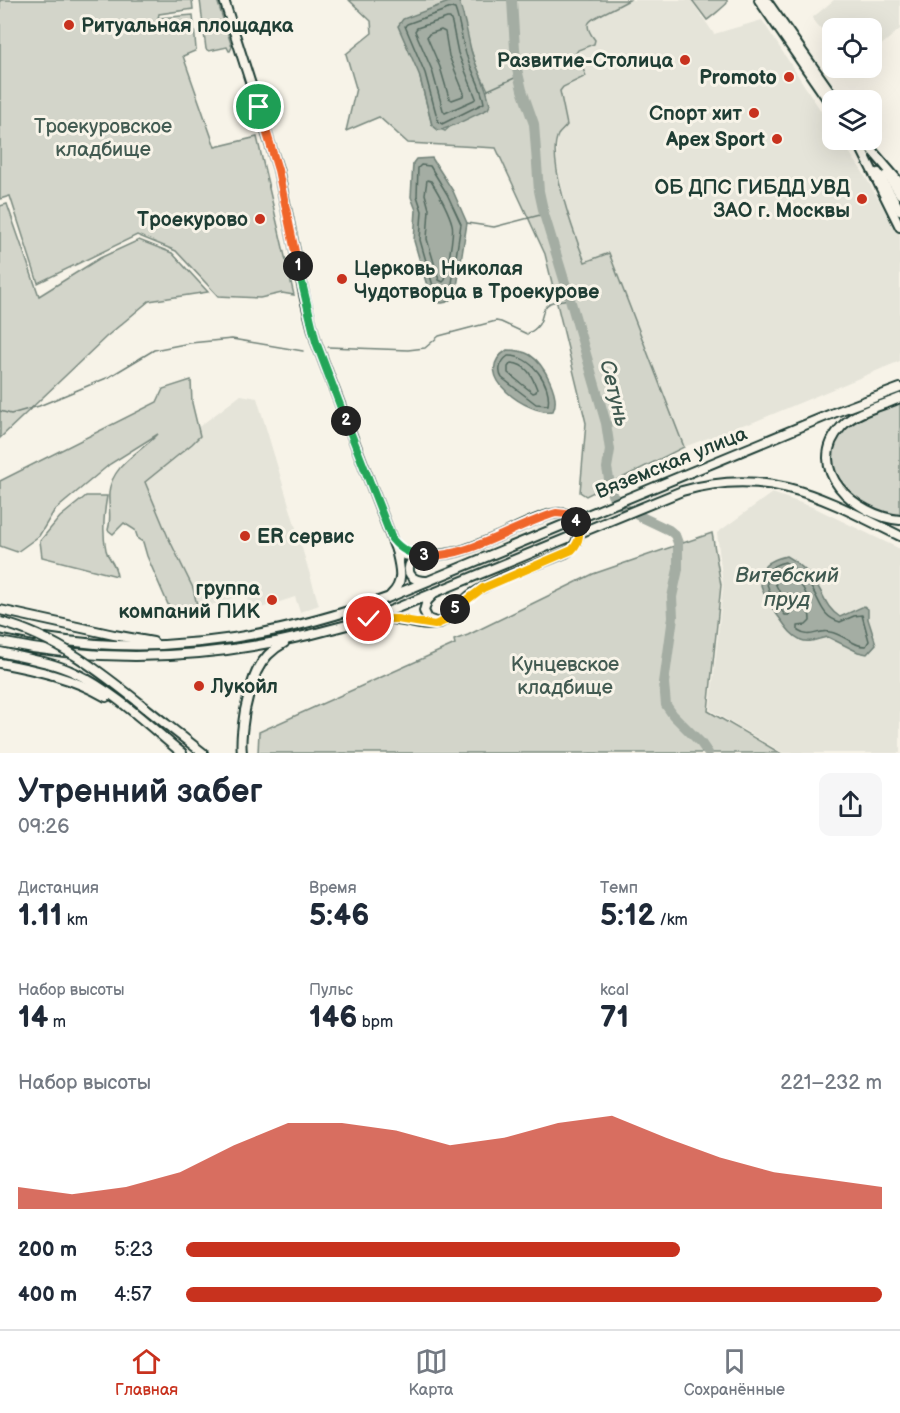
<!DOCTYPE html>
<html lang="ru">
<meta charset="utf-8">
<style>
:root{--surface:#fff;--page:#f6f6f7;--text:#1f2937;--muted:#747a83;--line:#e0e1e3;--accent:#c8321e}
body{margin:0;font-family:"Balsamiq Sans",sans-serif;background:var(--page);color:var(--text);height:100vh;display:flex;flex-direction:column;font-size:22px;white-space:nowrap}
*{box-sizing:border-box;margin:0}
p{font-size:20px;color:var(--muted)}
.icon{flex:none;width:33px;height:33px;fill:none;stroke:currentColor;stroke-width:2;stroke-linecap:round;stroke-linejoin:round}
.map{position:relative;height:753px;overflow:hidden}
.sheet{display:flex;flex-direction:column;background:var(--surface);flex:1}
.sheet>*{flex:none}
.tools{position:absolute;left:822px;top:18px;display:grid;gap:12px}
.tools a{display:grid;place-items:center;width:60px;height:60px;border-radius:12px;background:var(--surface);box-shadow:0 6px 24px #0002;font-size:30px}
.pin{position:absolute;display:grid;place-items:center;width:51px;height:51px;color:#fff;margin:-26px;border:3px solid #fff;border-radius:50%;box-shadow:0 2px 6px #0007}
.km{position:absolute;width:30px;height:30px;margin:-15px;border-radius:50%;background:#222;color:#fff;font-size:16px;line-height:30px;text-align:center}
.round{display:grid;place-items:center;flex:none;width:63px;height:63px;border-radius:12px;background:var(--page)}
.summary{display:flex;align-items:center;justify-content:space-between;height:102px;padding:0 18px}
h1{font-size:33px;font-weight:600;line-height:45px}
.metrics{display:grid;grid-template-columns:repeat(3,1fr);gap:9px;height:102px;padding:6px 18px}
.metrics div{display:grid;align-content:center}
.metrics b{font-size:30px;font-weight:600}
.metrics small{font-size:16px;font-weight:400}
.metrics p{font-size:16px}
.chart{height:168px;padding:12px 18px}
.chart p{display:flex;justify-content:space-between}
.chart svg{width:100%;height:108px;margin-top:6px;fill:var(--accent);opacity:.7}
ul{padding:0 18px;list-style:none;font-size:20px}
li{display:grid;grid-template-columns:96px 72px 1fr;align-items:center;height:45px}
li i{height:15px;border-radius:8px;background:var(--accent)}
.tab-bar{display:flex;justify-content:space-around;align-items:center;height:84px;border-top:2px solid var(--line);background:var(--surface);font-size:16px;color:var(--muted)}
.tab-bar a{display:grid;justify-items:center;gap:3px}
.tab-bar .on{color:var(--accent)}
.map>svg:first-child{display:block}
.built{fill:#e5e4d9}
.green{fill:#d3d5ca;stroke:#79897f;stroke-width:1.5;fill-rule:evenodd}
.water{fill:#a4ada3;stroke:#6f8077;stroke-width:1.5}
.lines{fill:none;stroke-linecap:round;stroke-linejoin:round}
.shore{stroke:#546a60;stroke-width:1.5}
.stream{stroke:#6f8077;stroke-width:1.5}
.river{stroke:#a4ada3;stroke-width:10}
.secondary-casing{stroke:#1f3d34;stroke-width:12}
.secondary{stroke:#f7f3e8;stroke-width:8}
.secondary-bridge-casing{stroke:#1f3d34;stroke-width:12;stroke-linecap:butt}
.secondary-bridge{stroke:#f7f3e8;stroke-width:8}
.split-1-casing{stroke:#fff;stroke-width:12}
.split-2-casing{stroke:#fff;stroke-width:12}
.split-3-casing{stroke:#fff;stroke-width:12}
.split-4-casing{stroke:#fff;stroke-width:12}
.split-5-casing{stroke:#fff;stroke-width:12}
.split-6-casing{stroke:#fff;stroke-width:12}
.split-1{stroke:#f0652b;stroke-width:8}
.split-2{stroke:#22a559;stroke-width:8}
.split-3{stroke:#22a559;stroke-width:8}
.split-4{stroke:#f0652b;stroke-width:8}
.split-5{stroke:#f5b400;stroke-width:8}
.split-6{stroke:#f5b400;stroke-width:8}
.poi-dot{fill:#c8321e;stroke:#f7f3e8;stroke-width:2}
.labels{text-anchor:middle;stroke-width:6;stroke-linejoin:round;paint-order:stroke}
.poi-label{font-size:20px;font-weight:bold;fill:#1f3d34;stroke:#f7f3e8;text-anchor:end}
.park-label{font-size:20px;fill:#435b52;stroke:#f7f3e8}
.street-label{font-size:20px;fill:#1f3d34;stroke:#f7f3e8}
.water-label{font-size:21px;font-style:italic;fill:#405950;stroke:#f7f3e8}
</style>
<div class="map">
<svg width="900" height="753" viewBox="0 0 900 753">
<rect width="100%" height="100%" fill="#f7f3e8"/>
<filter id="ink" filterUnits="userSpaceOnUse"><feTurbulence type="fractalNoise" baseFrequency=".0167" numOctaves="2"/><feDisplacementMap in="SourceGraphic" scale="12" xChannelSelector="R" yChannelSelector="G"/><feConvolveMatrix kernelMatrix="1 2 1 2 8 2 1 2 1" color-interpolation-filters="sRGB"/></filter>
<g filter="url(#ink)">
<g class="built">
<path d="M618 0H691L714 34 762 20 832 128V140H841L862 171 887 214 900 230V361L749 424 748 423 684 447 608 253 585 262 568 216 556 161 558 136 567 124 560 91 563 87V24Z"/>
<path d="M834 0H900V29L872 53V28H832V42L812 18Z"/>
<path d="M241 395 257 398 319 605 300 612 295 597 252 611 245 594 184 614 139 480 200 426Z"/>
<path d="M772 493 815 508 900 549V753H783L710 710 723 586 717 533Z"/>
</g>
<g class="green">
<path d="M0 0H192L193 9 159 14 158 18 193 15 196 49 195 51 183 56 215 147 257 137 294 295 282 293 260 298 218 296 176 251 137 235 38 283 10 196 0 199Z"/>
<path d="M200 0H217L232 47 230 51H229L227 47 209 51 206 49Z"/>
<path d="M349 0H629C622 4 614 8 606 12 590 20 581 22 595 40L594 44 578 50 576 53 586 76 563 87 560 91 567 125C565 128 560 132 558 135 546 160 575 236 585 262L609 253 684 447 586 496 580 492 586 423 545 254 496 148 408 143 379 117 346 131 356 88 346 54 372 33 371 21ZM454 0 477 68 488 90 445 131 432 125 419 74 432 9Z"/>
<path d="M692 0H727V3C726 5 709 19 707 20Z"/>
<path d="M7 204 39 296 100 258 139 240 172 253 208 292 149 301 106 337 0 438V206Z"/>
<path d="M191 380 192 403 200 436 192 444 145 482 168 537 193 588 197 605 181 612 170 609 147 556 143 542 138 539 135 530 124 523 113 534 108 530C112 517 108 507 109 493 111 465 142 451 158 434L110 464 54 511 39 536 17 552 0 546V481L157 402 163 389Z"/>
<path d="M900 402V517C869 512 833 492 833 457 833 448 836 438 842 431 856 416 881 410 900 402Z"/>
<path d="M86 496H107C104 513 102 533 106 550 108 560 115 561 117 576L42 557 40 541 60 517Z"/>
<path d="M712 533 721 585 708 711 780 753H258L259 732 455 644 454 640 468 635 593 574Z"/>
</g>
<g class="water">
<path d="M454 0 459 2C465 18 467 33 471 50 476 69 487 85 490 105L488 109C477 114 446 131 438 130L432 125 419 74 398 26 403 19Z"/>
<path d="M432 158 453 191 467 223 456 293C449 304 438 307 430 296L414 241 416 210 411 197 413 163 416 159Z"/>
<path d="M507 350C516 350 523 351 530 355 544 364 561 396 553 411 530 416 468 375 507 350Z"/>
<path d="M786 556C797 562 808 572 815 582 825 596 825 607 840 617L864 606 868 609V619L876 644 867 654 858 652 828 637C819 638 810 644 801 640 790 635 785 625 778 616 760 592 746 565 786 556Z"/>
</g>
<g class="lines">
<g class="shore">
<path d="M451 8 455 9C460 22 461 36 465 50 469 68 481 84 484 103L442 124 438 121 425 73 405 26 407 24Z"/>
<path d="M447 18H450L452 23 458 53 476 98 474 100 445 113 443 110 432 70 415 31 417 28Z"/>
<path d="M441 30 445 32 449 56 464 93 463 96 452 100 449 98 440 67 427 37 429 34Z"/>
<path d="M421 165 430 166 447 194 461 224 451 290 444 297 438 296 435 293 420 240 422 211 417 196 418 168Z"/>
<path d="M427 180 431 181C439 194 448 209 452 224 455 234 447 268 445 280L443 282 439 280 427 239 429 209 425 194Z"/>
<path d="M508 356C531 355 552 384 548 405L536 404 502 378C497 370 501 361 508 356Z"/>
<path d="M511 363C527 364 532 376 537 389L536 392 533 393 508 373V367Z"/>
<path d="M785 562C794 568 804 577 810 586 821 601 820 616 840 622L854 616 862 615 869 641 866 646C854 647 843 634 830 632 816 629 812 640 798 631V626L806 625 810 621C811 605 795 599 789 615H785C772 599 751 569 785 562Z"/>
<path d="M784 571 803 588 806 594 805 597 794 598 787 602 784 601 773 579 777 572Z"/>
</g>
<g class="stream">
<path d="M488 90 519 76"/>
<path d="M467 223 494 227 544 214"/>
<path d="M328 347 408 350 425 348 439 336 496 321 501 322 527 334C549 323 537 310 550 303 556 300 564 300 570 299"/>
<path d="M0 411 11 414 39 406 109 377 154 350 190 343 232 339 303 351"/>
</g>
<path class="river" d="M512 0 516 65 522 90 534 124 539 191 544 214 570 299 606 423 610 450 607 468 612 495 622 506 631 512 669 530 675 535 678 543V569L672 597 673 617 664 683 666 705 673 715 701 743 708 753"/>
<defs>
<g id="secondary">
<path d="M224 0 278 169 305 299 316 342 396 550C400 567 405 582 391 595"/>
<path d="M759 0 832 106"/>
<path d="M766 0 836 100"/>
<path d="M863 140 900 183"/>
<path d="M859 144 900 227"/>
<path d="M878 173 900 210"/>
<path d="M887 174 900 194"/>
<path d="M900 398C882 406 856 411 842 426 802 469 856 516 900 520"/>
<path d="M396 550C405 558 413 556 423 556 456 555 468 549 497 537"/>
<path d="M412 560C404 573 412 581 426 581"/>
<path d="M432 596 427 601 424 611 428 619 439 623"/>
<path d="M0 610 114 635 153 642"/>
<path d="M378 618C395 617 424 628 437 624 448 621 461 601 472 594 500 576 535 566 565 553"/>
<path d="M0 629 34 636"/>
<path d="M46 638C161 657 279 637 387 598L836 412 900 388"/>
<path d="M0 642C128 669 256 655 380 615L682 491C770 466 823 498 900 536"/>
<path d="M0 652C25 658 52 662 75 673 115 692 148 725 182 753"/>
<path d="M0 663C37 670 73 678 106 697"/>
<path d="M166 724 203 753"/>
<path d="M242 753C240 738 243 725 245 710 251 683 257 657 284 643"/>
</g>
</defs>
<use href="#secondary" class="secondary-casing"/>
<use href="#secondary" class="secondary"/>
<defs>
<g id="secondary-bridge">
<path d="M497 537C511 531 547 512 560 513 584 514 584 544 565 553"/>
<path d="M0 622C64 638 115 684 166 724"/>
</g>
</defs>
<use href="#secondary-bridge" class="secondary-bridge-casing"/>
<use href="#secondary-bridge" class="secondary-bridge"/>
</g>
</g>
<g class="lines" filter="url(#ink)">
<defs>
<path id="split-1" d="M259 107 278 170 298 266"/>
<path id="split-2" d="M298 266 316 342 346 421"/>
<path id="split-3" d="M346 421 392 539C401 550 410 554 424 556"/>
<path id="split-4" d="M424 556C472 557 511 526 556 513L566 514 576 522"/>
<path id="split-5" d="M455 609 483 588 572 550C580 542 581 532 576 522"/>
<path id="split-6" d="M369 619H397L435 625 444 621 455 609"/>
</defs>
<use href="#split-1" class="split-1-casing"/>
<use href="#split-2" class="split-2-casing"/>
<use href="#split-3" class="split-3-casing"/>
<use href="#split-4" class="split-4-casing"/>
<use href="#split-5" class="split-5-casing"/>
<use href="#split-6" class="split-6-casing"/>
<use href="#split-1" class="split-1"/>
<use href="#split-2" class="split-2"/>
<use href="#split-3" class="split-3"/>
<use href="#split-4" class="split-4"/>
<use href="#split-5" class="split-5"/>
<use href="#split-6" class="split-6"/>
</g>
<g class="poi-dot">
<circle cx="69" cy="25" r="6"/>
<circle cx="685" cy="60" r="6"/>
<circle cx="789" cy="77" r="6"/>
<circle cx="754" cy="113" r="6"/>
<circle cx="777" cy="139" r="6"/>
<circle cx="862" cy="199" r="6"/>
<circle cx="260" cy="219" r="6"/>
<circle cx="342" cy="279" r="6"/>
<circle cx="245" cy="536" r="6"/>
<circle cx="272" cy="600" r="6"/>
<circle cx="199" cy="686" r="6"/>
</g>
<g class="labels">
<g class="poi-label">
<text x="81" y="32" text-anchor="start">Ритуальная площадка</text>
<text x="673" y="67">Развитие-Столица</text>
<text x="777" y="84">Promoto</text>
<text x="742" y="120">Спорт хит</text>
<text x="765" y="146">Apex Sport</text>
<text x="850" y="194">ОБ ДПС ГИБДД УВД<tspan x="850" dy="23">ЗАО г. Москвы</tspan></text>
<text x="248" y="226">Троекурово</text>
<text x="354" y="275" text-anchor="start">Церковь Николая<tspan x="354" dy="23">Чудотворца в Троекурове</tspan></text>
<text x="257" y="543" text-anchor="start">ER сервис</text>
<text x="260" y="595">группа<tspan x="260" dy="23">компаний ПИК</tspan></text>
<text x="211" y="693" text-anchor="start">Лукойл</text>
</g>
<g class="park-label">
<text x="103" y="133">Троекуровское<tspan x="103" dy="23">кладбище</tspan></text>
<text x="565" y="671">Кунцевское<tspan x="565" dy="23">кладбище</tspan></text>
</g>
<g class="street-label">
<text transform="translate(671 462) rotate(-22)" y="7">Вяземская улица</text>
</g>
<g class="water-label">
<text transform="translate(615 393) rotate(76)" y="7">Сетунь</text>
<text x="787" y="582">Витебский<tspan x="787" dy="24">пруд</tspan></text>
</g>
</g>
</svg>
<div class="tools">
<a><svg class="icon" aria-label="locate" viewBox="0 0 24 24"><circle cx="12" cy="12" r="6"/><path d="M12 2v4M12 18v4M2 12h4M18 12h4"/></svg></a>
<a><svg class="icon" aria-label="layers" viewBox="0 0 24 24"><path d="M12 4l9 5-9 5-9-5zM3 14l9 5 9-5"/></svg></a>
</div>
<div class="pin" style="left:259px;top:107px;background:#1e9e55"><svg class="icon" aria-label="arrive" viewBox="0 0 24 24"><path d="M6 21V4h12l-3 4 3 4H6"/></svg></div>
<div class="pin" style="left:369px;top:619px;background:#d93025"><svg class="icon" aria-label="check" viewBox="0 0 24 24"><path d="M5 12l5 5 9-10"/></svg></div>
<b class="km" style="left:298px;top:266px">1</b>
<b class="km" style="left:346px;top:421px">2</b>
<b class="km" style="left:424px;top:556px">3</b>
<b class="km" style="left:576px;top:522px">4</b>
<b class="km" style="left:455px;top:609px">5</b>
</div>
<section class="sheet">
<div class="summary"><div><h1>Утренний забег</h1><p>09:26</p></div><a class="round"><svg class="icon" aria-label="share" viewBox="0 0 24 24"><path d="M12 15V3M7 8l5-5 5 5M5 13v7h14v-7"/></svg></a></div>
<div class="metrics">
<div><p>Дистанция</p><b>1.11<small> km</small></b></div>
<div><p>Время</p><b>5:46</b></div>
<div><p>Темп</p><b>5:12<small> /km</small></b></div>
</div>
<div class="metrics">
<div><p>Набор высоты</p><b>14<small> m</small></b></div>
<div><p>Пульс</p><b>146<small> bpm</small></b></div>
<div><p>kcal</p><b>71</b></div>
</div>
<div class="chart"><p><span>Набор высоты</span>221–232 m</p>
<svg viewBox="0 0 160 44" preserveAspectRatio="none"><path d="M0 44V35L10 38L20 35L30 29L40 18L50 9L60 9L70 12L80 18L90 15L100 9L110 6L120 15L130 23L140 29L150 32L160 35V44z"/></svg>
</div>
<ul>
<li><b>200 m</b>5:23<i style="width:71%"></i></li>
<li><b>400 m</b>4:57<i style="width:100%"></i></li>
</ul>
</section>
<nav class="tab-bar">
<a class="on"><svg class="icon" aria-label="home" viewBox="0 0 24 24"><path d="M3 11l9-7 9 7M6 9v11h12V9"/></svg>Главная</a>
<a><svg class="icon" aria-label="map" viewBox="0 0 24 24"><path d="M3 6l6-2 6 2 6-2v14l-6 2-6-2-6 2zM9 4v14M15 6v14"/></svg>Карта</a>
<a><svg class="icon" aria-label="saved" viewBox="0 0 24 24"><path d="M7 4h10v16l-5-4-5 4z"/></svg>Сохранённые</a>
</nav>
